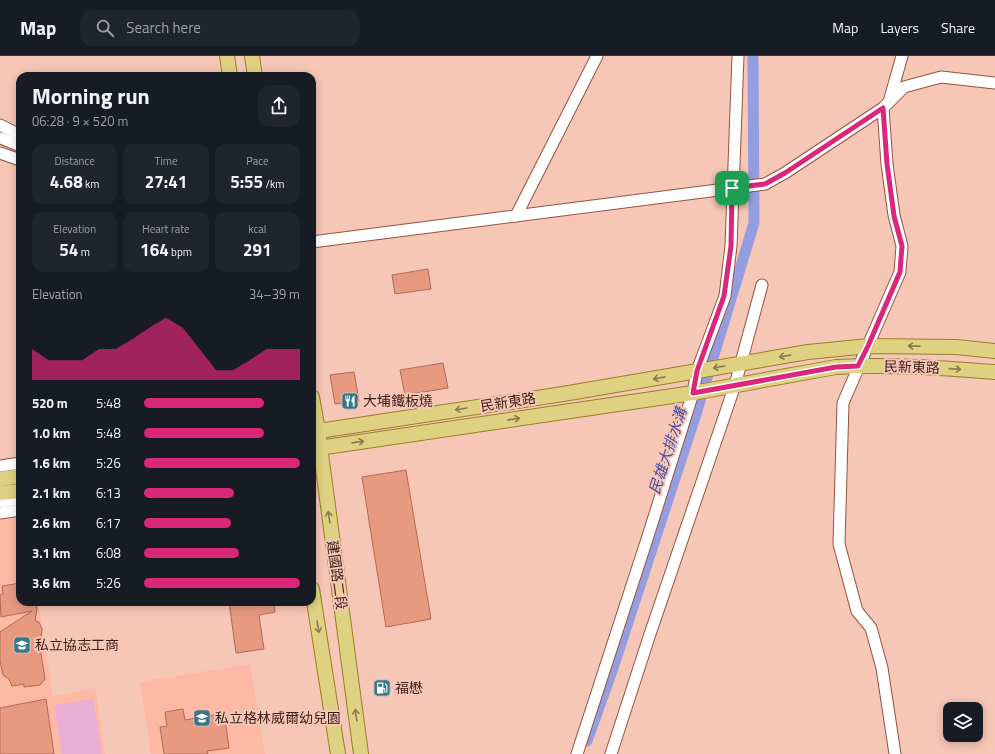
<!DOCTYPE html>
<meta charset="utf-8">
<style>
:root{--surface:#171b24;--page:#20242c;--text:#f1f3f6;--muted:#9ea1a6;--line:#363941;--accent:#db2777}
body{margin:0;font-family:"Titillium Web","Noto Sans TC",sans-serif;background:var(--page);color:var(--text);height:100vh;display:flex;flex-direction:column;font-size:15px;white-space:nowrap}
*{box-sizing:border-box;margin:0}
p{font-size:13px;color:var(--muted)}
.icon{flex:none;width:22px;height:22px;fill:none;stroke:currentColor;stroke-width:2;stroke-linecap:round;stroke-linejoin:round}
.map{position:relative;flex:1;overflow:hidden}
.details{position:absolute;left:16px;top:16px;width:300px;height:534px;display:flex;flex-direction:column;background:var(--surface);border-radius:12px;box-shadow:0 2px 10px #0003}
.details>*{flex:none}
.controls{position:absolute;left:943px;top:646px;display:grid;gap:8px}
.controls a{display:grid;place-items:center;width:40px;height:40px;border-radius:8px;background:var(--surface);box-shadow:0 2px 10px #0003;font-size:20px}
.pin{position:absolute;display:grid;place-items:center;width:34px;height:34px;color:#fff;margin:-17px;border-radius:8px;box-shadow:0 2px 6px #0006}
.round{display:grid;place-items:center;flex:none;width:42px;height:42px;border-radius:12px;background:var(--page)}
.overview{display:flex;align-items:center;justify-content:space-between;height:68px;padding:0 16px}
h1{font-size:22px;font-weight:700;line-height:30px}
.stats{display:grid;grid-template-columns:repeat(3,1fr);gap:6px;height:68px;padding:4px 16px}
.stats div{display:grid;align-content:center;border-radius:10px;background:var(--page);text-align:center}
.stats b{font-size:17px;font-weight:700}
.stats small{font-size:11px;font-weight:400}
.stats p{font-size:11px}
.chart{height:112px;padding:8px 16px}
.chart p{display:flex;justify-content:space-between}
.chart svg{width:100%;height:72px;margin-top:4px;fill:var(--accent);opacity:.7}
ul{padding:0 16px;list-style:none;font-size:13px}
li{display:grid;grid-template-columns:64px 48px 1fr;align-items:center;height:30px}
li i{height:10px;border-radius:5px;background:var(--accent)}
header{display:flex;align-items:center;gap:24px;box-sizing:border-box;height:56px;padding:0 20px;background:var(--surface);border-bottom:1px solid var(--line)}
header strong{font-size:19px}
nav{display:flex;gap:22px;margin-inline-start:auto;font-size:14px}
.search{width:280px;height:36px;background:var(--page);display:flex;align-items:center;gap:10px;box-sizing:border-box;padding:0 14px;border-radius:12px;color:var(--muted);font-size:15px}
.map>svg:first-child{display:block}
.built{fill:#fdb9a3}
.green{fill:#e9aed6}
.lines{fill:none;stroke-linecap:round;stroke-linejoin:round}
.canal{stroke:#959de1;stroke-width:11}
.building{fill:#e89a81;stroke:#b16a54}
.minor-casing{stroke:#97533d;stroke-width:13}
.major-casing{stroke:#987f26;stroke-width:16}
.minor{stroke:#fff;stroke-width:11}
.major{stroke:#dfd182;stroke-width:14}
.oneway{stroke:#8e784c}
.route-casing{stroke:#fff;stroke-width:8}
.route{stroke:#db2777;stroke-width:5}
.labels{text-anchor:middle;stroke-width:4;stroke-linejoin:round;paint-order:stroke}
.street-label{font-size:14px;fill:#3c1f15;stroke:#f6c6b7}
.poi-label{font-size:14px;fill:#3c1f15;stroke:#f6c6b7;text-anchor:start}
.water-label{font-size:15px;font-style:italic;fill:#4a4c9e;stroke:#f6c6b7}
</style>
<header>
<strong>Map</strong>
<div class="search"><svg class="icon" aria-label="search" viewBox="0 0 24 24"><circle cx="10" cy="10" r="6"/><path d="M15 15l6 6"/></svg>Search here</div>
<nav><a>Map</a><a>Layers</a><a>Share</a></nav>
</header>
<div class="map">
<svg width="995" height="698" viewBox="0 0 995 698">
<rect width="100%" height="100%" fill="#f6c6b7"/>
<g class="built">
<path d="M20 460V546H38L53 640 95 632 105 698H0V463Z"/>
<path d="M250 608 265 698H151L140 626Z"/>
</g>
<path class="green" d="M93 643 102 698H62L54 649Z"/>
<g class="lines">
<path class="canal" d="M587 685 612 615 696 358 754 167 753 0"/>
</g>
<g class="building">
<path d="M428 213 431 233 395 238 392 219Z"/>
<path d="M443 307 448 332 405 339 400 314Z"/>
<path d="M354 316 359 345 335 348 330 319Z"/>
<path d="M406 414 431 563 386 571 362 421Z"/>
<path d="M20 527V546H35L37 552 35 565 39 566 42 573 41 582 39 585 45 623 40 629 24 631V628L12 630 9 623 3 619 0 605V576L32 555 1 561 0 539 3 538 2 530Z"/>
<path d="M229 546H274L275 556 259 559 264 593 236 597Z"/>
<path d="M46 643 54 698H0V652Z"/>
<path d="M183 653 185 664 224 657 229 692 207 695 208 698H164L160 671 167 670 165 656Z"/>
</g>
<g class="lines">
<defs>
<g id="minor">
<path d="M889 46 902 0"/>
<path d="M883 52 887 108 894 159 902 190 900 216 843 347 839 488 857 555 871 572 882 612 895 698"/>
<path d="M0 69 20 79"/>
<path d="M1 82 20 90"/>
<path d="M0 97 20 104"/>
<path d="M516 160 597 0"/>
<path d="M312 186 765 128 785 117 883 52 904 31 941 21 995 27"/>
<path d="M0 410 20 407"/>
<path d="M0 446 20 443"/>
<path d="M0 457 20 454"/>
<path d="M577 698 649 477 693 337 697 315 725 240 731 190 738 0"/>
<path d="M611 698 650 578 735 329 762 229"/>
</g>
<g id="major">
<path d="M227 0 230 20"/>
<path d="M252 0 255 20"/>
<path d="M312 341 318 375 361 698"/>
<path d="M312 376 563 338 808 296 869 290 956 291 995 295"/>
<path d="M312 393 693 337 836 311C889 308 942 312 995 316"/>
<path d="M0 423 20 420"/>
<path d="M0 437 20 435"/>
<path d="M312 533 338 698"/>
</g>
</defs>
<use href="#minor" class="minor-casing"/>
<use href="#major" class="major-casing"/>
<use href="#minor" class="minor"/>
<use href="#major" class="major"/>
</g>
<defs><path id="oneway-shaft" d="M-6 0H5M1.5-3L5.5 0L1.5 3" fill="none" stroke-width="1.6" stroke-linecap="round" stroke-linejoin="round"/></defs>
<g class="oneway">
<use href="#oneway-shaft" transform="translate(914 290) rotate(-179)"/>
<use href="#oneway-shaft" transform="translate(785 300) rotate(170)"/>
<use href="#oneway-shaft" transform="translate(719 311) rotate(170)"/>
<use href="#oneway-shaft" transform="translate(955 313) rotate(4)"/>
<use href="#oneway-shaft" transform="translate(659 322) rotate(170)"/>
<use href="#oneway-shaft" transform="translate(461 353) rotate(171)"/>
<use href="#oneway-shaft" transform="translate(514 363) rotate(-8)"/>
<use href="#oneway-shaft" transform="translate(358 386) rotate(-8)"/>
<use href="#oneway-shaft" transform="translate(329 461) rotate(-98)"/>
<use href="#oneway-shaft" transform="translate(318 571) rotate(81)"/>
<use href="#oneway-shaft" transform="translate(356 659) rotate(-98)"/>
</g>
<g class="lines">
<defs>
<path id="route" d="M883 52 887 108 894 160 902 190 900 216 868 290 858 310 836 311 693 337 697 315 724 240 731 190 732 132 765 128 785 117Z"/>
</defs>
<use href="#route" class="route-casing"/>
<use href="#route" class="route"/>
</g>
<defs>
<symbol id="restaurant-square" viewBox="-11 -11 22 22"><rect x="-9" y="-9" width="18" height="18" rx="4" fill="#367789" stroke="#f6c6b7"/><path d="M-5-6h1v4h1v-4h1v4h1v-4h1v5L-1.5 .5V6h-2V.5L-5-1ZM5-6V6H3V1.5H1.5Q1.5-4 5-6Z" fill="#fff"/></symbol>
<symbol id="school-square" viewBox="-11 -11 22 22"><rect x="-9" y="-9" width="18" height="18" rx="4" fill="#367789" stroke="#f6c6b7"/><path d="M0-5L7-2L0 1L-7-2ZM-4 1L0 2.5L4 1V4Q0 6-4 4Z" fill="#fff"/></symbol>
<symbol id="fuel-square" viewBox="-11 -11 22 22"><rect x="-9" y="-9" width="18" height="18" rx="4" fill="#367789" stroke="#f6c6b7"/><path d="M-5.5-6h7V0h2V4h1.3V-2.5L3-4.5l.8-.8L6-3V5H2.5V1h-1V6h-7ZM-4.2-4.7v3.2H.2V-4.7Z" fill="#fff"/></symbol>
</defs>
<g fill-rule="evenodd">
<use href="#restaurant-square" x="340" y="335" width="20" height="20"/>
<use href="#school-square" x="12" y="579" width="20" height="20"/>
<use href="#fuel-square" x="372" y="622" width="20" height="20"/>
<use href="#school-square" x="192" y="652" width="20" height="20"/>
</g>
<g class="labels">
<g class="street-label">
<text transform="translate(912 311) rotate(2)" y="5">民新東路</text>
<text transform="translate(508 346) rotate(-9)" y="5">民新東路</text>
<text transform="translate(337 519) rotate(82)" y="5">建國路二段</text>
</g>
<g class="poi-label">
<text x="363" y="350">大埔鐵板燒</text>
<text x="35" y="594">私立協志工商</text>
<text x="395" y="637">福懋</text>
<text x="215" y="667">私立格林威爾幼兒園</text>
</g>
<g class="water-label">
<text transform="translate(668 395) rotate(-72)" y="5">民雄大排水溝</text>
</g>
</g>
</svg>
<div class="controls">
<a><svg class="icon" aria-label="layers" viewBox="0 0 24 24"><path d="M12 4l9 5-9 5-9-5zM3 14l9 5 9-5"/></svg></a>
</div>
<div class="pin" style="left:732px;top:132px;background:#1e9e55"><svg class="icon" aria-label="arrive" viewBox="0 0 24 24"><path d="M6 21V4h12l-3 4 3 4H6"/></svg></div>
<section class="details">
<div class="overview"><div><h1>Morning run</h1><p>06:28 · 9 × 520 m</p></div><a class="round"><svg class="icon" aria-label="share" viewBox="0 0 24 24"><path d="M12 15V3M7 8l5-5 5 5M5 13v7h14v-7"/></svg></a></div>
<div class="stats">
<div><p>Distance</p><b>4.68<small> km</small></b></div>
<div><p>Time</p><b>27:41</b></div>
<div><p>Pace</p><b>5:55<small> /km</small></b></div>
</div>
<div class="stats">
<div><p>Elevation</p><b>54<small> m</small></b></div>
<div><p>Heart rate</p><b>164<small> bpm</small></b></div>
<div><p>kcal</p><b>291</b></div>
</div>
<div class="chart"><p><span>Elevation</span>34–39 m</p>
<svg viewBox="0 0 160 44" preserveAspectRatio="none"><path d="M0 44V25L10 32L20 32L30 32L40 25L50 25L60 19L70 12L80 6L90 12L100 25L110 38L120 38L130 32L140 25L150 25L160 25V44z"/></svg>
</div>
<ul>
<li><b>520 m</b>5:48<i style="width:77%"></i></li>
<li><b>1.0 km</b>5:48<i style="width:77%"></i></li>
<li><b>1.6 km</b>5:26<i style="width:100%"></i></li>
<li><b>2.1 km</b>6:13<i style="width:58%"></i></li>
<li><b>2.6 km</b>6:17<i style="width:56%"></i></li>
<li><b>3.1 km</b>6:08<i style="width:61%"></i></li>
<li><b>3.6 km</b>5:26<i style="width:100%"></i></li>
</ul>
</section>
</div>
